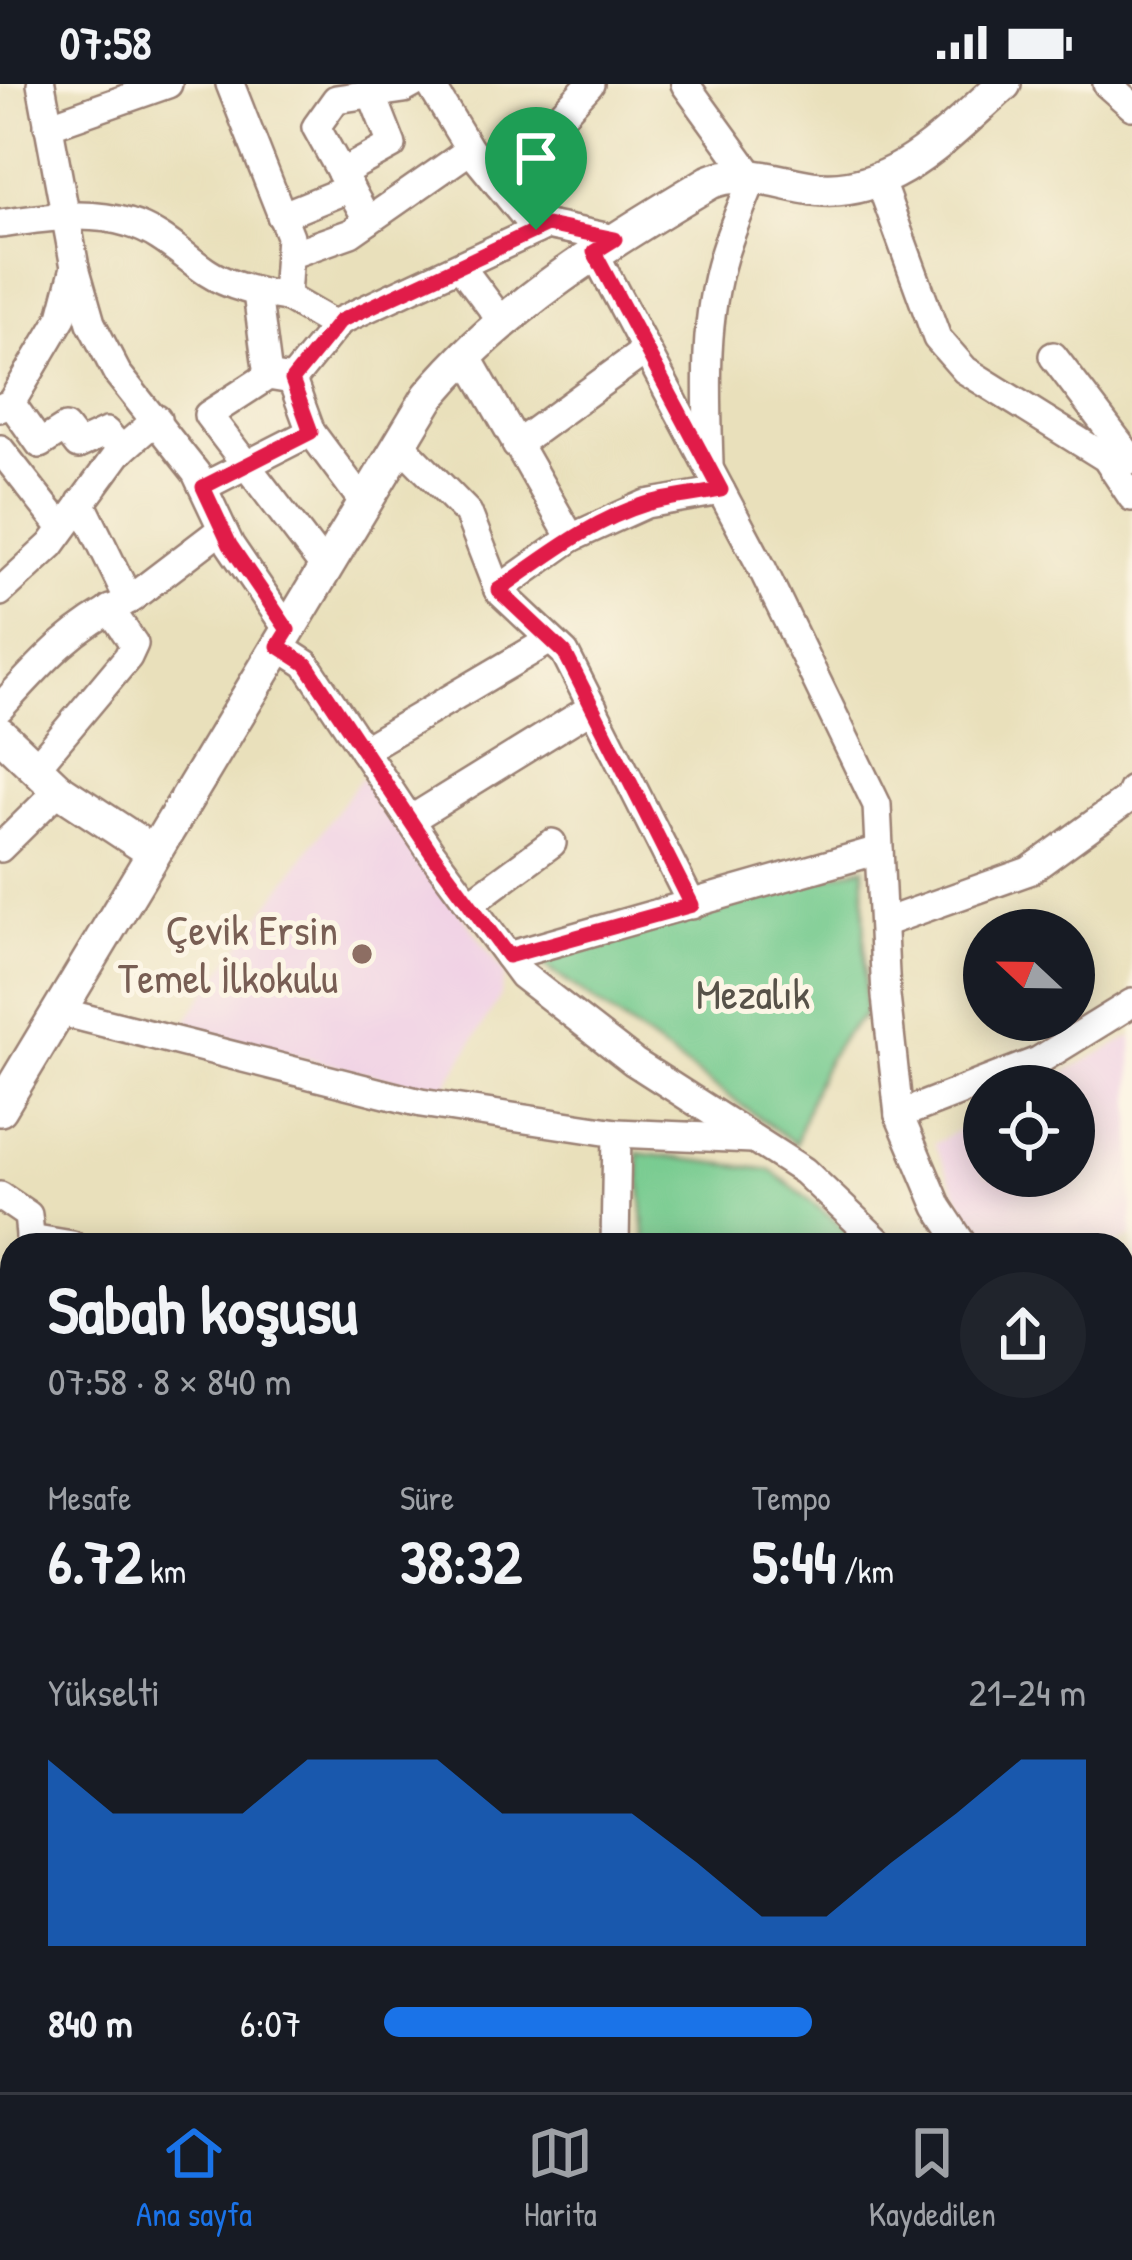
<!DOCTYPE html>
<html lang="tr">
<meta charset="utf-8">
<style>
:root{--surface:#171b24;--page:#20242c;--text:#f1f3f6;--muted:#9ea1a6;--line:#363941;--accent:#1a73e8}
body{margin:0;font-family:"Patrick Hand",sans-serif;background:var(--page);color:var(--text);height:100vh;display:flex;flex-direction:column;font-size:45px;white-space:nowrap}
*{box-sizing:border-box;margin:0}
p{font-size:39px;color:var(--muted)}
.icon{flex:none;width:66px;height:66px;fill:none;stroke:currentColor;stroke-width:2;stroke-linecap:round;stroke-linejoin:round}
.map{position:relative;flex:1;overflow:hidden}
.sheet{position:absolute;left:0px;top:1149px;width:1134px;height:861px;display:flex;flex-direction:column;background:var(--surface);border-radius:36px 36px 0 0;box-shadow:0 6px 30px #0003}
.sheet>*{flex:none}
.needle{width:78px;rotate:292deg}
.controls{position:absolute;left:963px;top:825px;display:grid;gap:24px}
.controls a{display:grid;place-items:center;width:132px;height:132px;border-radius:50%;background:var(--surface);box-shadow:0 6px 30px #0003;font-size:60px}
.pin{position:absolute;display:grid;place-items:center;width:102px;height:102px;color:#fff;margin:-123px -51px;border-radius:50% 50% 50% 0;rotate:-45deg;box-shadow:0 0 12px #0007}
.pin .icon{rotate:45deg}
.round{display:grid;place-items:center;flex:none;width:126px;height:126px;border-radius:63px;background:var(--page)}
.headline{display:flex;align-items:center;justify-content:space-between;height:204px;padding:0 48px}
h1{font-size:66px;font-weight:700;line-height:90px}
.figures{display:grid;grid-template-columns:repeat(3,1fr);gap:18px;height:204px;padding:12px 48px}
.figures div{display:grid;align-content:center}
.figures b{font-size:60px;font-weight:700}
.figures small{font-size:33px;font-weight:400}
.figures p{font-size:33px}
.chart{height:336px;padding:24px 48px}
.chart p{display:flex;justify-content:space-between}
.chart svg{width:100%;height:216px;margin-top:12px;fill:var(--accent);opacity:.7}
ul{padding:0 48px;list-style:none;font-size:39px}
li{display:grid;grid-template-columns:192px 144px 1fr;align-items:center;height:90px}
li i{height:30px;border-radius:15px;background:var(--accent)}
.status{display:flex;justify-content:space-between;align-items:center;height:84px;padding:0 60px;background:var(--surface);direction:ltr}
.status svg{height:33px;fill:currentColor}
.tab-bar{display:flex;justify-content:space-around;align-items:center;height:168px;border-top:3px solid var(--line);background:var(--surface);font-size:33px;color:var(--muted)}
.tab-bar a{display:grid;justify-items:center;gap:6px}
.tab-bar .current{color:var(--accent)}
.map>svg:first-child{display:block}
.built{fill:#f0d0e5}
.green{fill:#75ca8e;stroke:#60745c;stroke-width:3}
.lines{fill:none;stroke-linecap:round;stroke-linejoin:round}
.minor-casing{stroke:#9a8073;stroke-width:32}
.major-casing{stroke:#9a8073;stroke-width:38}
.minor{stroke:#fff;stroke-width:27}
.major{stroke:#fff;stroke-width:33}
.route-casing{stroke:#fff;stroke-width:24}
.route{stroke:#e11d48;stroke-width:15}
.education-dot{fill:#8d6e63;stroke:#fcf5e5;stroke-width:4.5}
.labels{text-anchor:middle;stroke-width:10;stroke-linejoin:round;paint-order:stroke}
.education-label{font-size:42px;fill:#785e54;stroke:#fcf5e5;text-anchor:end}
.park-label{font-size:42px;fill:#575249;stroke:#fcf5e5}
</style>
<div class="status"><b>07:58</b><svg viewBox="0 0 49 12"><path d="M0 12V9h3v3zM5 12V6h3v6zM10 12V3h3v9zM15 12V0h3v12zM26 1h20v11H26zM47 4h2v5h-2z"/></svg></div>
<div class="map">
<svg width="1132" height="2008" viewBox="0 0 1132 2008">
<rect width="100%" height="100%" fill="#fcf5e5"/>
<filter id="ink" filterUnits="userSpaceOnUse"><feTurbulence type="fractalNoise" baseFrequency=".00833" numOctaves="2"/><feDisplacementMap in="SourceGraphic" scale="24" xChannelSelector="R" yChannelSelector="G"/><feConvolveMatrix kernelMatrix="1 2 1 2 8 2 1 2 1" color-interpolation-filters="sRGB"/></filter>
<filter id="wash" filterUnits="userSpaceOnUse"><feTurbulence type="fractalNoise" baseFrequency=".004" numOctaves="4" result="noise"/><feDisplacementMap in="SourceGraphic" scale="48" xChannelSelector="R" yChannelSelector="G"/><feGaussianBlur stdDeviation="2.7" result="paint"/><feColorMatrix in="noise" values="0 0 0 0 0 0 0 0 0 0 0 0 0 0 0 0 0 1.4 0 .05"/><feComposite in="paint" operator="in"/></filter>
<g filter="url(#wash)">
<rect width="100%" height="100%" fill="#e9e0bb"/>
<g class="built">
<path d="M361 693 505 890 500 913 442 1008 186 945 189 932Z"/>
<path d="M1132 952V1152L1115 1161H987L971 1139 934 1060 984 1032V1092H1074V1002H1039Z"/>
</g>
<g class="green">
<path d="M864 783 865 931C824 965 811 1010 796 1060L539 878 543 871Z"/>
<path d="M638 1069 771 1086 866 1161H646Z"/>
</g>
</g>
<g filter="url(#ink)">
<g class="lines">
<defs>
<g id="minor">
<path d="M430 0 470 66 536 146"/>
<path d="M685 0 753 94C743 120 731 146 723 173 703 240 707 310 709 380"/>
<path d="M1107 0 1132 22"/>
<path d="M48 42 168 0"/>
<path d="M341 89 392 61 372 10"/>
<path d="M879 95 937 254 965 286 1106 374 1132 413"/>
<path d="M498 100 590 0"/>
<path d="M281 132 350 104"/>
<path d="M368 137 316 43 336 15 404 5 413 0"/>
<path d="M0 140C42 134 88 126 129 139 160 148 181 170 207 188 230 203 259 209 286 213L290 152 230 0"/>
<path d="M594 168 762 484 877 721 886 912 899 1031 938 1123 963 1161"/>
<path d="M289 171 351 149 470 66"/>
<path d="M75 183 91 239 117 289 196 389 230 461 288 546"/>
<path d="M461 183 503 239"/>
<path d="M257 209 268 292"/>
<path d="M286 213 336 242"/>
<path d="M465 269 571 454"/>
<path d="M1053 272 1132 376"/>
<path d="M292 296 340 237 547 141 615 155"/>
<path d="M292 296 268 292 208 331 325 484"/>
<path d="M292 296 311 348 364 419"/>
<path d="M11 319 40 360 65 344 78 361 106 348 122 366"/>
<path d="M0 324 11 319 62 233 75 183 41 0"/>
<path d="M400 360 468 429 498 506 565 569 692 821"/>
<path d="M516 361 646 266"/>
<path d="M0 365 62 444"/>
<path d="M203 403 311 348"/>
<path d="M81 418 129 516 222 445"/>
<path d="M498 506 571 454 646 420 721 407"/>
<path d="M0 508 51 461 118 369 157 335"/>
<path d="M278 562 306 580 431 768 522 891 634 978 804 1087 882 1161"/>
<path d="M0 624C41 579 70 545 125 518"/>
<path d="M363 666 550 556"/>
<path d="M36 683 128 573 134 560 110 525"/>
<path d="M410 736 593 623"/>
<path d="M0 764 59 706"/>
<path d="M469 820 552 759"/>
<path d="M883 839 1029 787 1128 715 1132 706"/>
<path d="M508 872 879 766"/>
<path d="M57 927 421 1019 617 1049"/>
<path d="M899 1031 1038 977 1132 919"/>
<path d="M0 1112 28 1131 31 1161"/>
<path d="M30 1154 72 1161"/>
<path d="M615 1161 617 1049 752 1055"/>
<path d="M1122 1179 1132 1194"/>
<path d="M1122 1371 1132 1364"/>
<path d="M0 1415 8 1374"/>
<path d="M1122 1471 1132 1465"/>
<path d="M1122 1544 1132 1540"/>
<path d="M1122 1593 1132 1617"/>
<path d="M0 1622 12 1628"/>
<path d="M483 1998 484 2008"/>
<path d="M740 1998 743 2008"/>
<path d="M810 1998 822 2008"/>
<path d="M949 1998 961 2008"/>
<path d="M198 2008 212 1998"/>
</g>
<g id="major">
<path d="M0 650 59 706 153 768"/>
<path d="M0 1025 429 312C505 221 609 158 710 98 742 84 779 99 812 104 892 115 949 48 1004 0"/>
</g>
</defs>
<use href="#minor" class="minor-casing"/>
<use href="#major" class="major-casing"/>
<use href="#minor" class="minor"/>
<use href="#major" class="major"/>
</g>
</g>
<g class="lines" filter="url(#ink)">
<defs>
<path id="route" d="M547 141 615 155 594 168 721 406C696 411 669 413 646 420 590 437 545 474 498 506L565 569 692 821 508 872 431 768 306 580 278 562 288 546 230 461 203 403 311 348 292 296 340 237Z"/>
</defs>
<use href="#route" class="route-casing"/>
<use href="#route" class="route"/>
</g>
<circle class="education-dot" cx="362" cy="870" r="12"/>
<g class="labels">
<g class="education-label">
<text x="338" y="861">Çevik Ersin<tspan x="338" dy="48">Temel İlkokulu</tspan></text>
</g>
<g class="park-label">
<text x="753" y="925">Mezalık</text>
</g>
</g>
</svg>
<div class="controls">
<a><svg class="needle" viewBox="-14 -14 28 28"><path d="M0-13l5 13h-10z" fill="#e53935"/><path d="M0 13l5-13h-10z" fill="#9ea1a6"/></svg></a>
<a><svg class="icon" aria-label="locate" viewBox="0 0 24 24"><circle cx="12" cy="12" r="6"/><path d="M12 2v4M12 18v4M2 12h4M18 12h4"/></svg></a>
</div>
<div class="pin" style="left:536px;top:146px;background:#1e9e55"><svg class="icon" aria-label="arrive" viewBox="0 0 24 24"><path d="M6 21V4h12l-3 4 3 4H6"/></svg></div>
<section class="sheet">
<div class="headline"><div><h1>Sabah koşusu</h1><p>07:58 · 8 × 840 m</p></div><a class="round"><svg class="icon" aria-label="share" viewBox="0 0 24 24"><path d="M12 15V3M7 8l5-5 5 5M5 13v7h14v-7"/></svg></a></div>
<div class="figures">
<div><p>Mesafe</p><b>6.72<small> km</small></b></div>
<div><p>Süre</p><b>38:32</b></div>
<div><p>Tempo</p><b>5:44<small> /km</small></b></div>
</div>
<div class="chart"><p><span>Yükselti</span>21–24 m</p>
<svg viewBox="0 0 160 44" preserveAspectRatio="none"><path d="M0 44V6L10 17L20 17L30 17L40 6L50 6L60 6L70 17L80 17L90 17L100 27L110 38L120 38L130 27L140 17L150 6L160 6V44z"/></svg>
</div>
<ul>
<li><b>840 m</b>6:07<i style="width:61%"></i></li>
</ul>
</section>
</div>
<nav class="tab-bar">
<a class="current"><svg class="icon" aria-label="home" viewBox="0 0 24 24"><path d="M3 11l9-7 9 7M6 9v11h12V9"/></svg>Ana sayfa</a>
<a><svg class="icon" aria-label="map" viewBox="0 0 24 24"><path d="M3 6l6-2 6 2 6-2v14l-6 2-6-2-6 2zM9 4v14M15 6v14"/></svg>Harita</a>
<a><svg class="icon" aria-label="saved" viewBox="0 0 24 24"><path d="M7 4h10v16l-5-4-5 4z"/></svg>Kaydedilen</a>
</nav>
